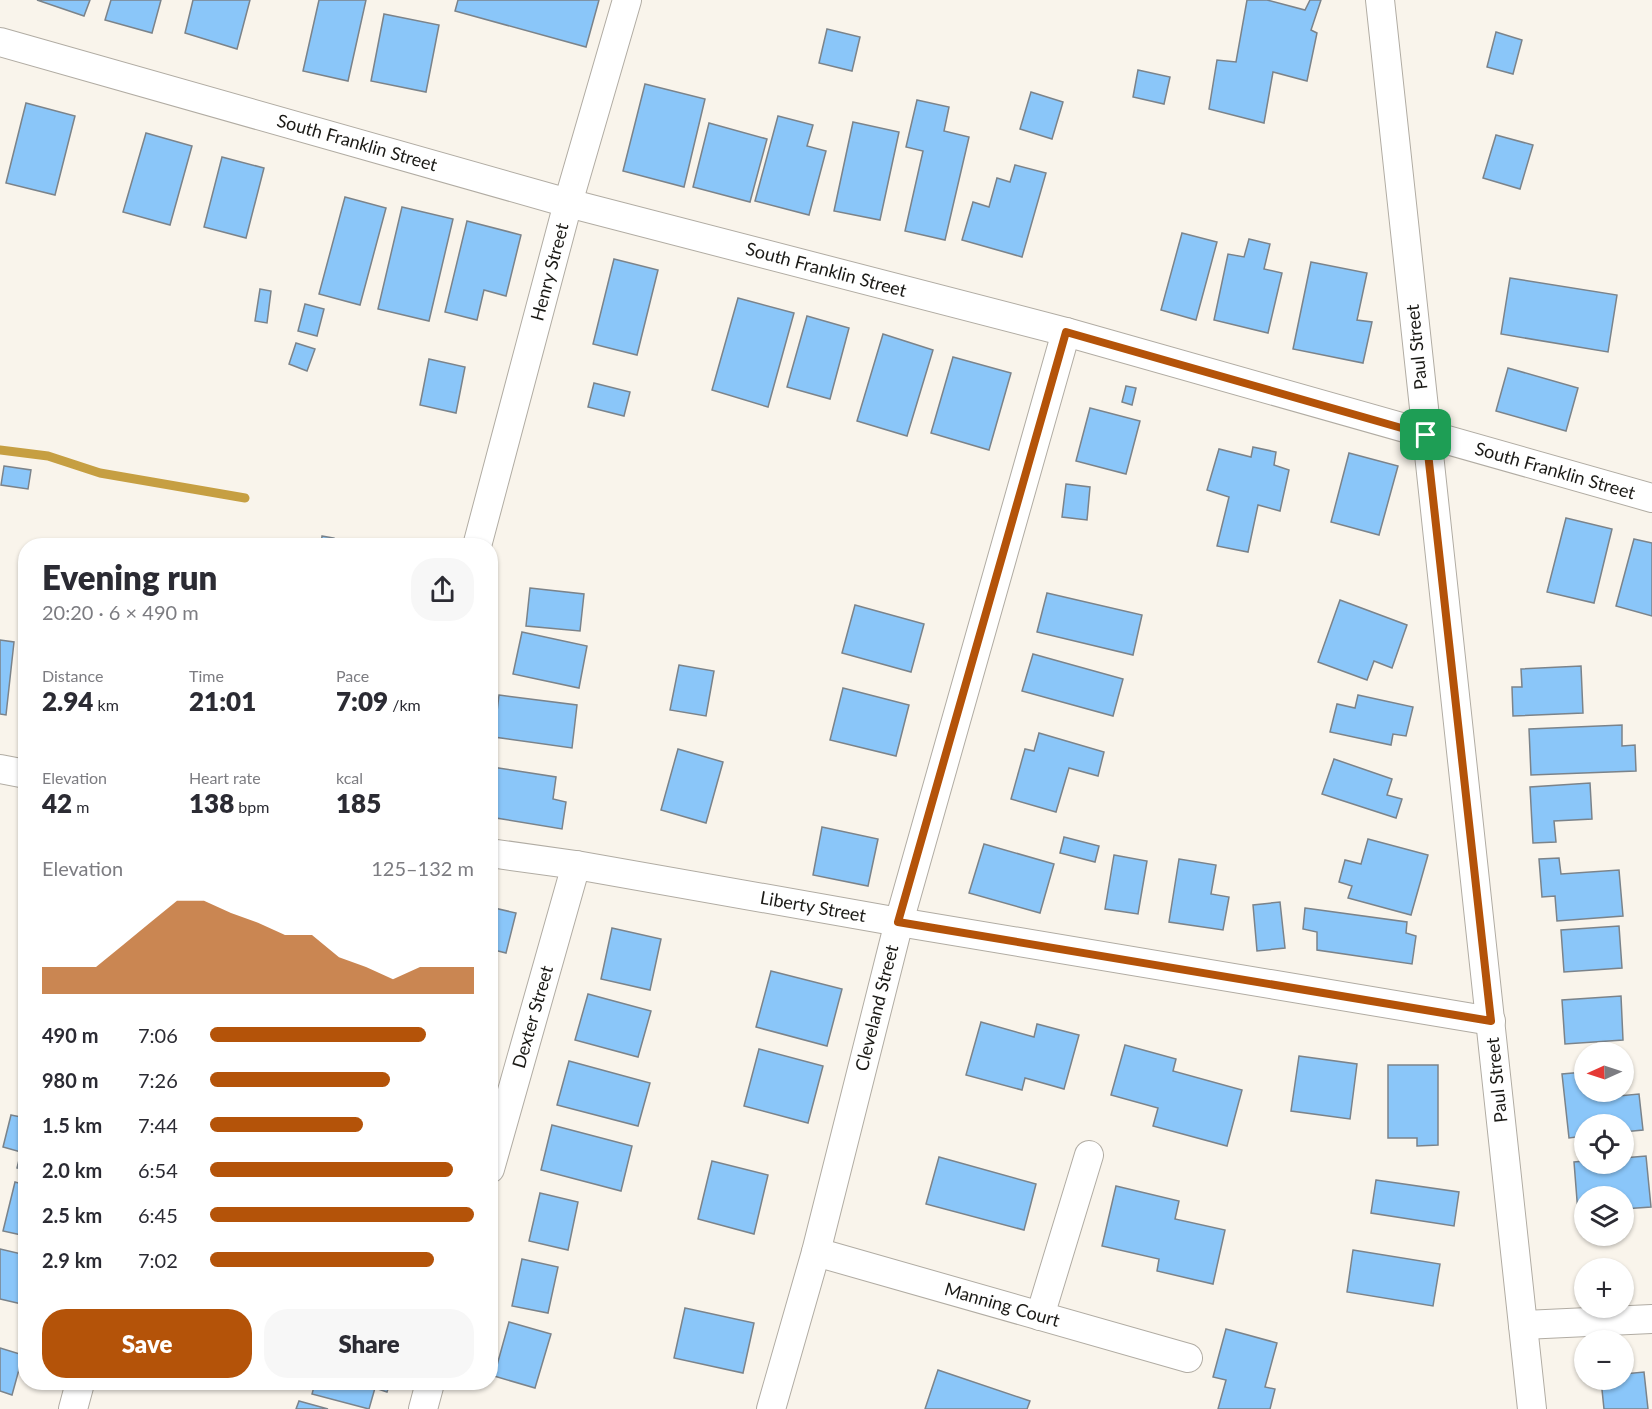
<!DOCTYPE html>
<meta charset="utf-8">
<style>
:root{--surface:#fff;--page:#f7f7f7;--text:#2b2b33;--muted:#7c7c81;--accent:#b45309}
body{margin:0;font-family:Lato,sans-serif;background:var(--page);color:var(--text);height:100vh;display:flex;flex-direction:column;font-size:22px;white-space:nowrap}
*{box-sizing:border-box;margin:0}
p{font-size:20px;color:var(--muted)}
.icon{flex:none;width:33px;height:33px;fill:none;stroke:currentColor;stroke-width:2;stroke-linecap:round;stroke-linejoin:round}
.map{position:relative;flex:1;overflow:hidden}
.panel{position:absolute;left:18px;top:538px;width:480px;height:852px;display:flex;flex-direction:column;background:var(--surface);border-radius:24px;box-shadow:0 2px 4px #0004}
.panel>*{flex:none}
.needle{width:39px;rotate:267deg}
.controls{position:absolute;left:1574px;top:1042px;display:grid;gap:12px}
.controls a{display:grid;place-items:center;width:60px;height:60px;border-radius:50%;background:var(--surface);box-shadow:0 2px 4px #0004;font-size:30px}
.pin{position:absolute;display:grid;place-items:center;width:51px;height:51px;color:#fff;margin:-26px;border-radius:12px;box-shadow:0 3px 9px #0006}
.round{display:grid;place-items:center;flex:none;width:63px;height:63px;border-radius:24px;background:var(--page)}
.headline{display:flex;align-items:center;justify-content:space-between;height:102px;padding:0 24px}
h1{font-size:33px;font-weight:800;line-height:45px}
.stats{display:grid;grid-template-columns:repeat(3,1fr);gap:9px;height:102px;padding:6px 24px}
.stats div{display:grid;align-content:center}
.stats b{font-size:26px;font-weight:800}
.stats small{font-size:16px;font-weight:400}
.stats p{font-size:16px}
.chart{height:168px;padding:12px 24px}
.chart p{display:flex;justify-content:space-between}
.chart svg{width:100%;height:108px;margin-top:6px;fill:var(--accent);opacity:.7}
.primary-button{display:flex;gap:12px;margin-top:auto;padding:12px 24px}
.primary-button a{flex:1;height:69px;border-radius:24px;background:var(--accent);color:#fff;font-size:24px;font-weight:800;line-height:69px;text-align:center}
.primary-button a+a{background:var(--page);color:var(--text)}
ul{padding:0 24px;list-style:none;font-size:20px}
li{display:grid;grid-template-columns:96px 72px 1fr;align-items:center;height:45px}
li i{height:15px;border-radius:8px;background:var(--accent)}
.map>svg:first-child{display:block}
.lines{fill:none;stroke-linecap:round;stroke-linejoin:round}
.stream{stroke:#c69f42;stroke-width:9}
.building{fill:#8ac6f9;stroke:#7b838a;stroke-width:1.5}
.minor-casing{stroke:#b1aca3;stroke-width:30}
.minor{stroke:#fff;stroke-width:28}
.route-casing{stroke:#fff;stroke-width:12}
.route{stroke:#b45309;stroke-width:8}
.labels{text-anchor:middle;stroke-width:4.5;stroke-linejoin:round;paint-order:stroke}
.street-label{font-size:18px;fill:#1b1a16;stroke:#fff}
</style>
<div class="map">
<svg width="1652" height="1409" viewBox="0 0 1652 1409">
<rect width="100%" height="100%" fill="#f9f4eb"/>
<g class="lines">
<path class="stream" d="M0 450 48 456 100 473 245 498"/>
</g>
<g class="building">
<path d="M37 0H90L84 16Z"/>
<path d="M111 0H161L152 33 105 20Z"/>
<path d="M193 0H250L237 49 185 33Z"/>
<path d="M319 0H366L348 81 303 71Z"/>
<path d="M458 0H599L586 47 455 11Z"/>
<path d="M1247 0H1267L1305 10 1310 0H1321L1311 30 1317 33 1307 81 1273 72 1264 123 1209 109 1217 60 1236 62Z"/>
<path d="M384 14 439 25 426 92 371 81Z"/>
<path d="M827 29 860 37 852 71 819 63Z"/>
<path d="M1496 32 1522 40 1513 74 1487 67Z"/>
<path d="M1138 70 1170 77 1164 104 1133 97Z"/>
<path d="M645 84 705 99 684 187 623 171Z"/>
<path d="M1031 92 1063 102 1052 139 1020 129Z"/>
<path d="M917 100 949 107 944 131 969 137 945 240 905 231 923 151 906 147Z"/>
<path d="M26 103 75 116 55 195 6 183Z"/>
<path d="M778 116 813 125 807 146 826 151 809 215 755 201Z"/>
<path d="M853 122 899 132 880 220 834 211Z"/>
<path d="M709 123 767 139 750 202 693 187Z"/>
<path d="M146 133 192 146 170 225 123 212Z"/>
<path d="M1496 135 1533 145 1520 189 1483 178Z"/>
<path d="M222 157 264 168 246 238 204 227Z"/>
<path d="M1015 165 1046 173 1022 257 962 240 973 202 989 207 997 178 1010 182Z"/>
<path d="M345 197 386 208 360 305 319 294Z"/>
<path d="M402 207 453 219 429 321 378 309Z"/>
<path d="M467 221 521 235 506 296 484 290 477 320 445 312Z"/>
<path d="M1182 233 1217 242 1196 320 1161 310Z"/>
<path d="M1249 239 1270 244 1264 269 1282 273 1268 333 1214 320 1228 254 1244 257Z"/>
<path d="M614 259 658 270 637 355 593 344Z"/>
<path d="M1311 262 1367 273 1357 320 1372 322 1363 363 1293 349Z"/>
<path d="M1510 278 1617 295 1608 352 1501 334Z"/>
<path d="M260 289 271 291 267 323 255 321Z"/>
<path d="M738 298 794 313 768 407 712 390Z"/>
<path d="M305 304 324 309 317 336 298 331Z"/>
<path d="M807 316 849 328 830 399 787 387Z"/>
<path d="M883 334 933 350 907 436 857 421Z"/>
<path d="M296 343 315 349 307 371 289 364Z"/>
<path d="M953 357 1011 373 989 450 931 433Z"/>
<path d="M429 359 465 367 456 413 420 405Z"/>
<path d="M1508 368 1578 388 1566 431 1496 411Z"/>
<path d="M594 383 630 392 624 416 588 407Z"/>
<path d="M1126 386 1136 388 1132 405 1122 402Z"/>
<path d="M1090 408 1140 421 1126 474 1076 461Z"/>
<path d="M1253 447 1276 452 1274 465 1289 470 1280 511 1258 505 1248 552 1217 546 1229 497 1207 490 1219 449 1251 457Z"/>
<path d="M1349 453 1398 466 1379 535 1331 522Z"/>
<path d="M4 466 31 470 28 489 1 485Z"/>
<path d="M1066 484 1090 487 1087 520 1062 517Z"/>
<path d="M1566 518 1612 529 1594 603 1547 592Z"/>
<path d="M322 536 334 538 333 546H321Z"/>
<path d="M1634 539 1652 543V616L1616 606Z"/>
<path d="M530 588 584 594 580 631 526 626Z"/>
<path d="M1047 593 1142 615 1133 655 1037 632Z"/>
<path d="M1340 600 1407 625 1392 668 1374 661 1367 680 1318 662Z"/>
<path d="M855 605 924 624 911 672 842 653Z"/>
<path d="M522 632 587 646 579 688 513 674Z"/>
<path d="M0 640 14 642 6 715 0 714Z"/>
<path d="M1033 654 1123 679 1113 716 1022 691Z"/>
<path d="M679 665 714 671 706 716 670 710Z"/>
<path d="M1581 666 1583 713 1513 716 1512 687H1522L1521 669Z"/>
<path d="M843 688 909 705 896 756 830 740Z"/>
<path d="M499 695 577 705 572 748 494 737Z"/>
<path d="M1358 695 1413 707 1406 736 1393 734 1391 745 1330 732 1337 704 1355 708Z"/>
<path d="M1622 725V746L1635 745 1636 771 1531 775 1529 729Z"/>
<path d="M1039 733 1104 752 1098 776 1069 768 1056 812 1011 799 1025 749 1034 751Z"/>
<path d="M678 749 723 762 706 823 661 810Z"/>
<path d="M1334 759 1392 779 1387 795 1402 799 1396 818 1322 794Z"/>
<path d="M492 767 556 777 553 799 566 802 562 829 490 817Z"/>
<path d="M1590 783 1592 819 1554 821 1556 842 1533 843 1530 787Z"/>
<path d="M822 827 878 839 868 886 813 875Z"/>
<path d="M1064 837 1099 846 1095 862 1060 853Z"/>
<path d="M1368 839 1428 855 1411 915 1348 898 1352 886 1339 882 1345 860 1361 864Z"/>
<path d="M984 844 1054 864 1040 913 969 893Z"/>
<path d="M1114 855 1147 861 1138 914 1105 909Z"/>
<path d="M1559 858 1561 874 1619 870 1623 916 1557 921 1555 896 1542 897 1539 859Z"/>
<path d="M1179 859 1216 865 1211 894 1229 897 1223 930 1169 922Z"/>
<path d="M1280 902 1285 948 1257 951 1253 905Z"/>
<path d="M490 907 516 913 506 953 490 949Z"/>
<path d="M1305 908 1407 922 1406 933 1416 936 1412 964 1317 950V932L1303 929Z"/>
<path d="M1619 926 1622 968 1564 972 1561 930Z"/>
<path d="M612 928 661 939 650 990 601 979Z"/>
<path d="M771 971 842 989 827 1046 756 1027Z"/>
<path d="M588 994 651 1011 638 1057 575 1040Z"/>
<path d="M1621 996 1623 1040 1565 1044 1562 1000Z"/>
<path d="M981 1022 1034 1037 1037 1024 1079 1035 1064 1089 1025 1078 1022 1090 966 1075Z"/>
<path d="M1125 1045 1176 1059 1173 1071 1242 1090 1227 1146 1153 1126 1158 1108 1111 1095Z"/>
<path d="M759 1049 823 1066 808 1123 744 1106Z"/>
<path d="M1299 1056 1357 1064 1350 1119 1291 1111Z"/>
<path d="M569 1061 650 1083 638 1126 557 1105Z"/>
<path d="M1388 1065H1438V1145L1417 1146V1138H1388Z"/>
<path d="M1584 1072V1092H1608V1097L1639 1094 1643 1130 1623 1132V1125H1584V1136L1569 1138 1562 1074Z"/>
<path d="M11 1115 26 1118V1170L17 1168 21 1152 3 1147Z"/>
<path d="M552 1125 632 1146 621 1191 541 1170Z"/>
<path d="M1646 1156 1651 1207 1623 1209V1197H1584V1212L1578 1213 1574 1162 1584 1161V1164H1623V1158Z"/>
<path d="M939 1157 1036 1184 1024 1230 926 1204Z"/>
<path d="M712 1161 768 1175 754 1234 698 1219Z"/>
<path d="M1376 1180 1459 1192 1454 1226 1371 1213Z"/>
<path d="M15 1182 26 1185V1236L3 1231Z"/>
<path d="M1116 1186 1179 1201 1175 1219 1225 1230 1213 1284 1157 1271 1159 1259 1102 1246Z"/>
<path d="M540 1193 578 1202 568 1250 529 1241Z"/>
<path d="M0 1249 26 1255V1305L0 1299Z"/>
<path d="M1353 1250 1440 1264 1433 1306 1347 1292Z"/>
<path d="M522 1259 558 1267 548 1313 512 1306Z"/>
<path d="M685 1308 754 1323 743 1373 674 1358Z"/>
<path d="M509 1322 551 1334 535 1388 494 1376Z"/>
<path d="M1226 1329 1277 1343 1265 1387 1275 1389 1270 1409H1218L1226 1380 1213 1377Z"/>
<path d="M0 1348 23 1355 12 1395 0 1391Z"/>
<path d="M1623 1358 1624 1374 1644 1372 1648 1409H1604L1601 1380H1623Z"/>
<path d="M938 1370 1030 1401 1027 1409H925Z"/>
<path d="M315 1383H390L387 1392 375 1388 369 1409 312 1394Z"/>
<path d="M299 1401 328 1409H296Z"/>
</g>
<g class="lines">
<defs>
<g id="minor">
<path d="M1380 0 1532 1409"/>
<path d="M0 42 568 203 1066 332 1652 498"/>
<path d="M477 546 568 203 627 0"/>
<path d="M0 769 26 774"/>
<path d="M490 853 576 865 899 922 1491 1021"/>
<path d="M490 1169 576 865"/>
<path d="M816 1252 1188 1358"/>
<path d="M1040 1316 1089 1155"/>
<path d="M1523 1325 1652 1319"/>
<path d="M73 1409 80 1383"/>
<path d="M423 1409 430 1383"/>
<path d="M771 1409 816 1252 899 922 1066 332"/>
</g>
</defs>
<use href="#minor" class="minor-casing"/>
<use href="#minor" class="minor"/>
</g>
<g class="lines">
<defs>
<path id="route" d="M1066 332 1426 435 1491 1021 898 922Z"/>
</defs>
<use href="#route" class="route-casing"/>
<use href="#route" class="route"/>
</g>
<g class="labels">
<g class="street-label">
<text transform="translate(357 143) rotate(16)" y="6">South Franklin Street</text>
<text transform="translate(826 270) rotate(15)" y="6">South Franklin Street</text>
<text transform="translate(550 272) rotate(-75)" y="6">Henry Street</text>
<text transform="translate(1417 347) rotate(-96)" y="6">Paul Street</text>
<text transform="translate(1555 471) rotate(16)" y="6">South Franklin Street</text>
<text transform="translate(813 907) rotate(10)" y="6">Liberty Street</text>
<text transform="translate(877 1008) rotate(-76)" y="6">Cleveland Street</text>
<text transform="translate(533 1017) rotate(-74)" y="6">Dexter Street</text>
<text transform="translate(1497 1080) rotate(-96)" y="6">Paul Street</text>
<text transform="translate(1002 1305) rotate(16)" y="6">Manning Court</text>
</g>
</g>
</svg>
<div class="controls">
<a><svg class="needle" viewBox="-14 -14 28 28"><path d="M0-13l5 13h-10z" fill="#e53935"/><path d="M0 13l5-13h-10z" fill="#7c7c81"/></svg></a>
<a><svg class="icon" aria-label="locate" viewBox="0 0 24 24"><circle cx="12" cy="12" r="6"/><path d="M12 2v4M12 18v4M2 12h4M18 12h4"/></svg></a>
<a><svg class="icon" aria-label="layers" viewBox="0 0 24 24"><path d="M12 4l9 5-9 5-9-5zM3 14l9 5 9-5"/></svg></a>
<a>+</a>
<a>−</a>
</div>
<div class="pin" style="left:1426px;top:435px;background:#1e9e55"><svg class="icon" aria-label="arrive" viewBox="0 0 24 24"><path d="M6 21V4h12l-3 4 3 4H6"/></svg></div>
<section class="panel">
<div class="headline"><div><h1>Evening run</h1><p>20:20 · 6 × 490 m</p></div><a class="round"><svg class="icon" aria-label="share" viewBox="0 0 24 24"><path d="M12 15V3M7 8l5-5 5 5M5 13v7h14v-7"/></svg></a></div>
<div class="stats">
<div><p>Distance</p><b>2.94<small> km</small></b></div>
<div><p>Time</p><b>21:01</b></div>
<div><p>Pace</p><b>7:09<small> /km</small></b></div>
</div>
<div class="stats">
<div><p>Elevation</p><b>42<small> m</small></b></div>
<div><p>Heart rate</p><b>138<small> bpm</small></b></div>
<div><p>kcal</p><b>185</b></div>
</div>
<div class="chart"><p><span>Elevation</span>125–132 m</p>
<svg viewBox="0 0 160 44" preserveAspectRatio="none"><path d="M0 44V33L10 33L20 33L30 24L40 15L50 6L60 6L70 11L80 15L90 20L100 20L110 29L120 33L130 38L140 33L150 33L160 33V44z"/></svg>
</div>
<ul>
<li><b>490 m</b>7:06<i style="width:82%"></i></li>
<li><b>980 m</b>7:26<i style="width:68%"></i></li>
<li><b>1.5 km</b>7:44<i style="width:58%"></i></li>
<li><b>2.0 km</b>6:54<i style="width:92%"></i></li>
<li><b>2.5 km</b>6:45<i style="width:100%"></i></li>
<li><b>2.9 km</b>7:02<i style="width:85%"></i></li>
</ul>
<div class="primary-button"><a>Save</a><a>Share</a></div>
</section>
</div>
